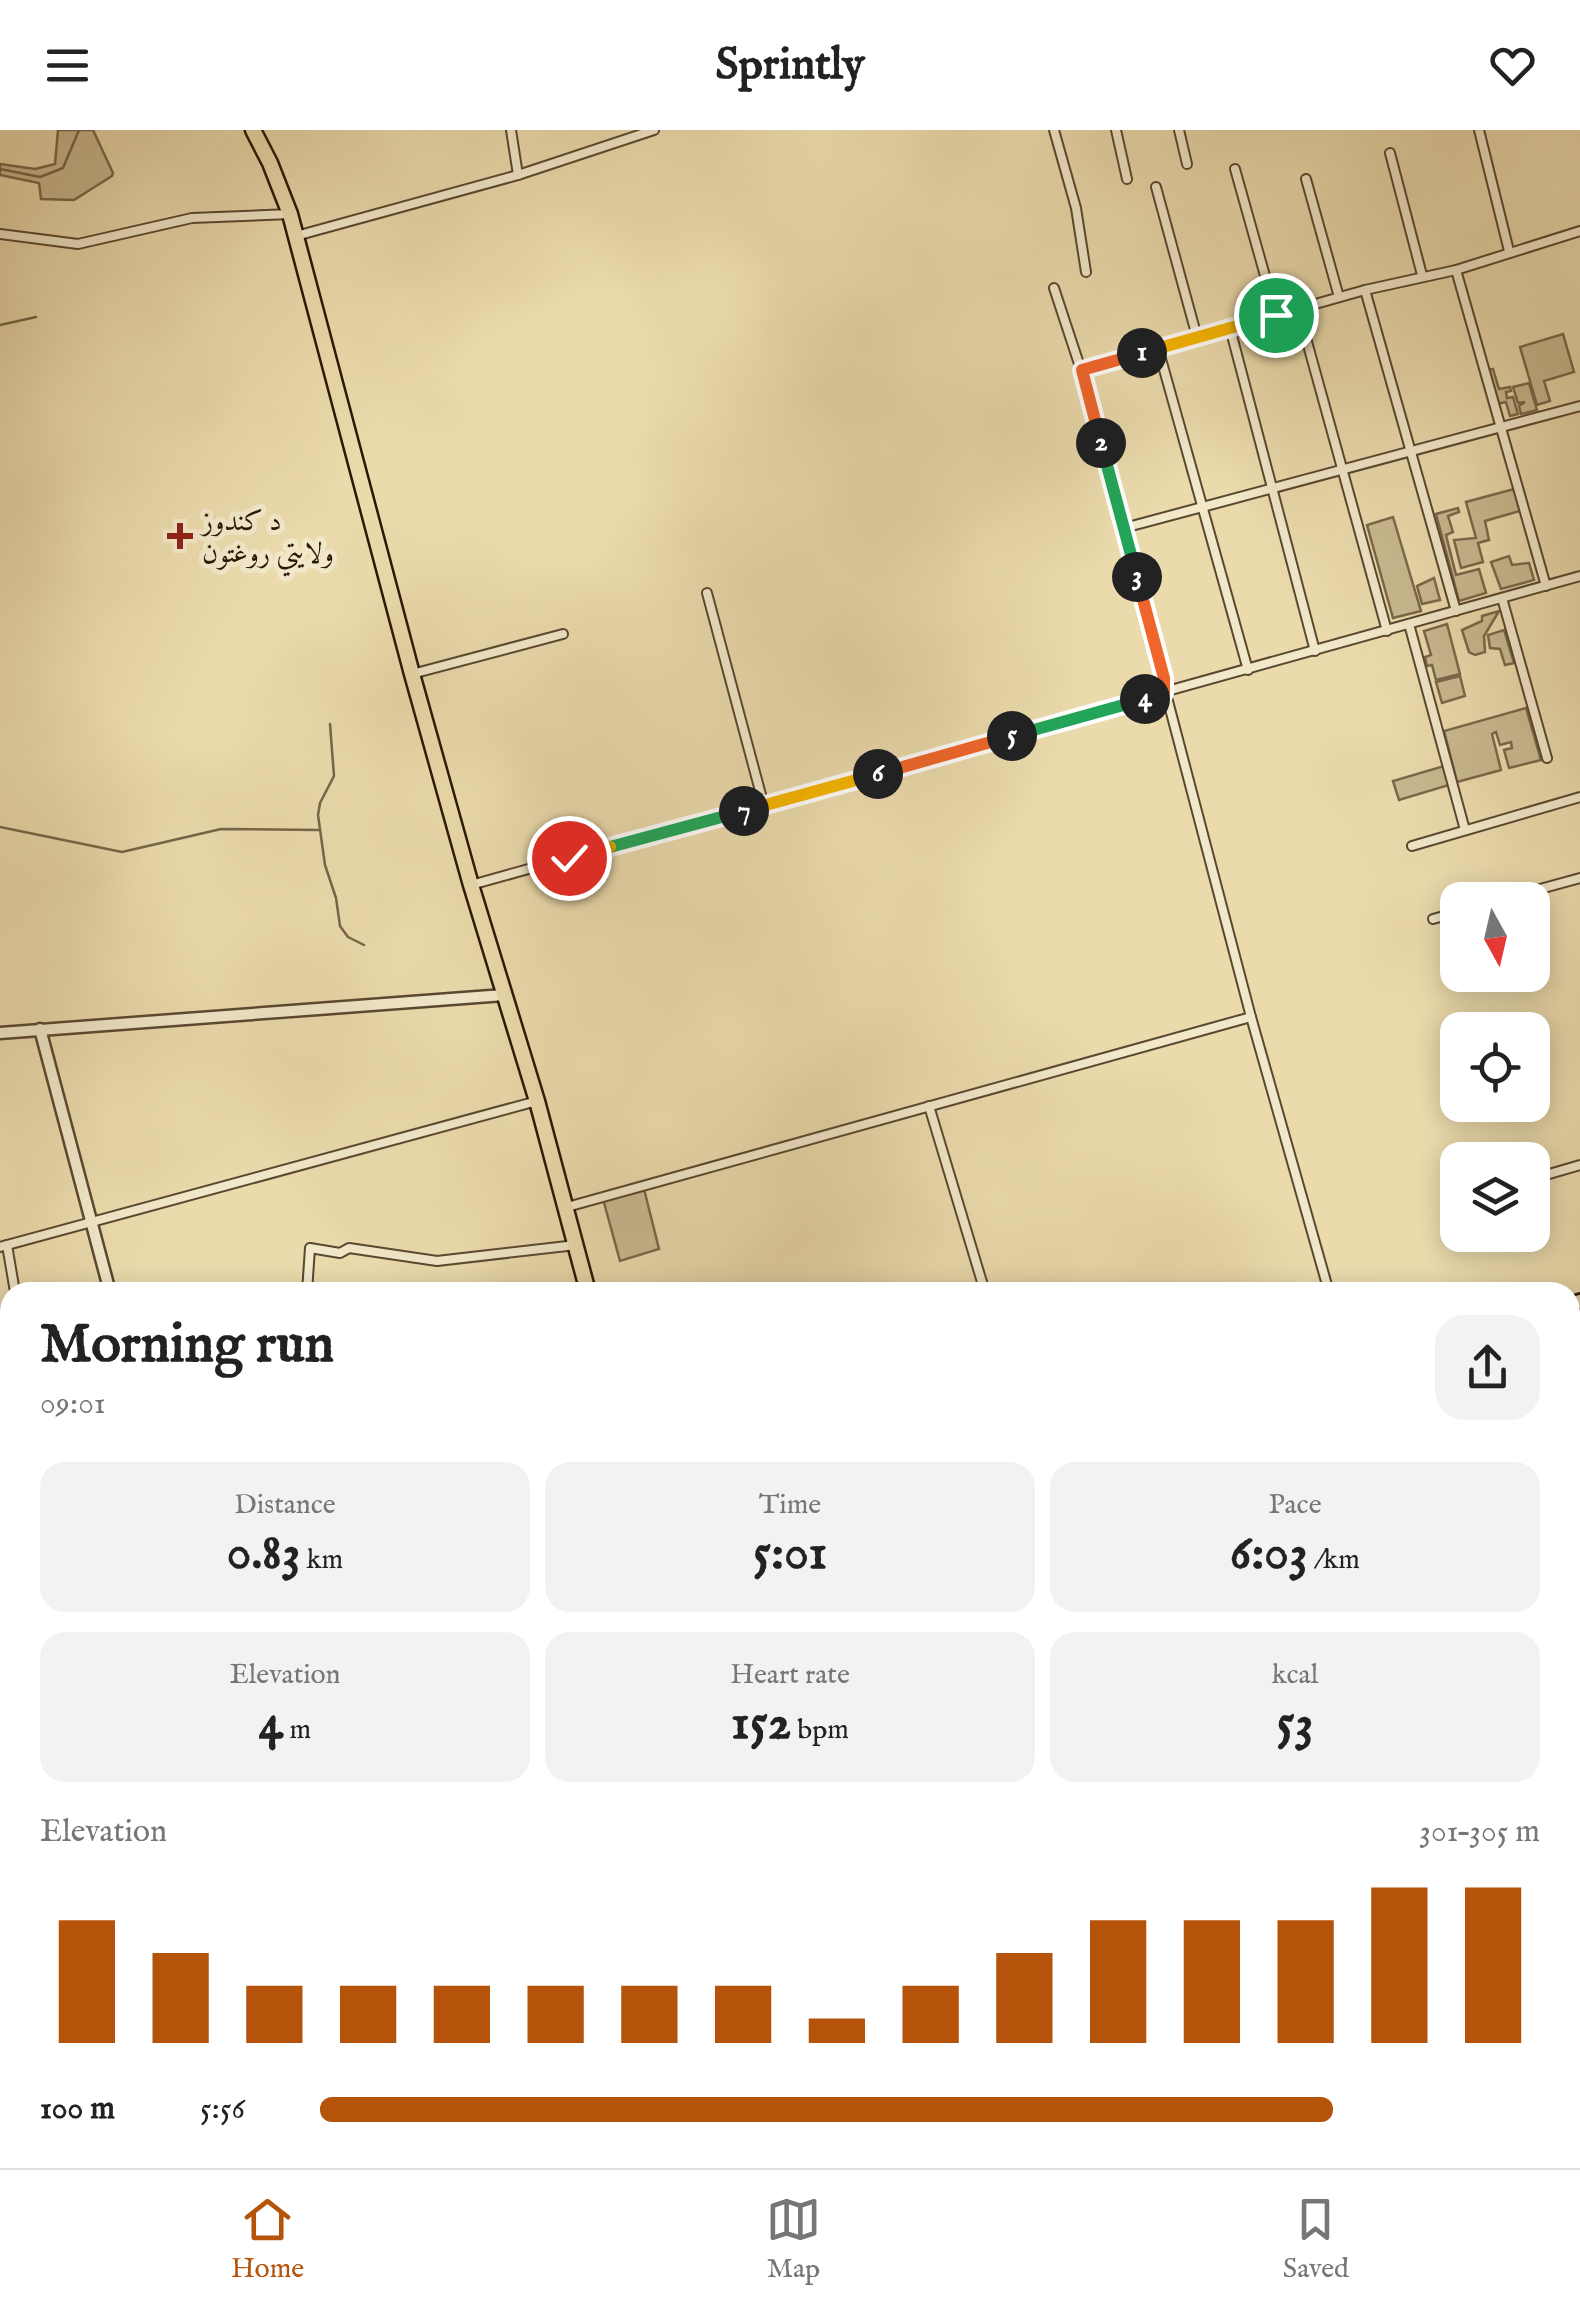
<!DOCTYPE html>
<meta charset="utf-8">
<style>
:root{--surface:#fff;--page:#f2f2f2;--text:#222;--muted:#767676;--line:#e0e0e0;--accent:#b45309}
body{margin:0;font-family:"IM FELL English",Amiri,serif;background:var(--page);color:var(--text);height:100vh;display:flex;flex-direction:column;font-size:38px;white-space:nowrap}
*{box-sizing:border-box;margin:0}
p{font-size:32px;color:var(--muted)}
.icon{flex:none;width:55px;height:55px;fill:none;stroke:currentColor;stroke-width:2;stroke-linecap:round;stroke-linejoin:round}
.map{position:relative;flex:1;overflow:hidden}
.sheet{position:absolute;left:0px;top:1152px;width:1580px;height:888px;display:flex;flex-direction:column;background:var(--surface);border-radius:30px 30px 0 0;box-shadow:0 5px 25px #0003}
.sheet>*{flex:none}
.needle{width:65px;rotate:172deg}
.buttons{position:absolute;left:1440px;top:752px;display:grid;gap:20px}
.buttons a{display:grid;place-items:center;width:110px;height:110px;border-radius:20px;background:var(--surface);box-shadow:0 5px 25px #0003;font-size:50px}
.pin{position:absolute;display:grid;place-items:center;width:85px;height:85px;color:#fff;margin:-42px;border:5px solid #fff;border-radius:50%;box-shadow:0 2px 10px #0007}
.km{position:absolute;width:50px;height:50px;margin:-25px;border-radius:50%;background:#222;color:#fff;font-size:28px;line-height:50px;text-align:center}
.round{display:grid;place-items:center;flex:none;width:105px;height:105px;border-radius:30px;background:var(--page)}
.head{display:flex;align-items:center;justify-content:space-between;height:170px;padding:0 40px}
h1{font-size:55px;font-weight:700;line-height:75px}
.figures{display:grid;grid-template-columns:repeat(3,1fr);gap:15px;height:170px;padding:10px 40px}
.figures div{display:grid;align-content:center;border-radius:25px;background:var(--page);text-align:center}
.figures b{font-size:50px;font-weight:700}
.figures small{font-size:28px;font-weight:400}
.figures p{font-size:28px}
.chart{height:280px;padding:20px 40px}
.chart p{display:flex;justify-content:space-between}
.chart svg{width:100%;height:180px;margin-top:10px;stroke:var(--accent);stroke-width:6}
ul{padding:0 40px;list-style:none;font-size:32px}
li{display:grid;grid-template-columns:160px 120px 1fr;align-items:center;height:75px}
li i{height:25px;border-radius:12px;background:var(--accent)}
header{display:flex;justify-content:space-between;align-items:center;height:130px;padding:0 40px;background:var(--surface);font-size:45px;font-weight:700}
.tabs{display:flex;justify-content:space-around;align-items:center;height:140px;border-top:2px solid var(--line);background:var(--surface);font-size:28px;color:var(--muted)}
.tabs a{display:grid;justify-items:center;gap:5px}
.tabs .selected{color:var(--accent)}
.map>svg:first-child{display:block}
.green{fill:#c9b990;stroke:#7a684b;stroke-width:2.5}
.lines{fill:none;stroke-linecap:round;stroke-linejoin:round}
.stream{stroke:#766548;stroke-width:2.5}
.minor-casing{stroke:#5a4830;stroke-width:12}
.tertiary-casing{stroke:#5a4830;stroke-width:15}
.primary-casing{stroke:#2a1806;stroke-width:18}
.trunk-casing{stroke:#2a1806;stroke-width:19}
.minor{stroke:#f1e7c9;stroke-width:8}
.tertiary{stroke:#f1e7c9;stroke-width:10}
.primary{stroke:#eadaac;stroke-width:12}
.trunk{stroke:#eadaac;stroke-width:14}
.split-1-casing{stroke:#fff;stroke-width:20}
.split-2-casing{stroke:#fff;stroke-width:20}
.split-3-casing{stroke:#fff;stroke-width:20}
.split-4-casing{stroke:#fff;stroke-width:20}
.split-5-casing{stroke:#fff;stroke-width:20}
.split-6-casing{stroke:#fff;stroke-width:20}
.split-7-casing{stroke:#fff;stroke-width:20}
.split-8-casing{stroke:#fff;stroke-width:20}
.split-9-casing{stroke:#fff;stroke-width:20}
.split-1{stroke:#f5b400;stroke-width:12}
.split-2{stroke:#f0652b;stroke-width:12}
.split-3{stroke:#22a559;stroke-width:12}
.split-4{stroke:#f0652b;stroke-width:12}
.split-5{stroke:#22a559;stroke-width:12}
.split-6{stroke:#f0652b;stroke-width:12}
.split-7{stroke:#f5b400;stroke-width:12}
.split-8{stroke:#22a559;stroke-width:12}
.split-9{stroke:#f5b400;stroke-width:12}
.poi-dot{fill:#8f2418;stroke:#f1e7c9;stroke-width:4}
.labels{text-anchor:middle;stroke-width:10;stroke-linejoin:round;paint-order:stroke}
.poi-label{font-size:28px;fill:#2a1806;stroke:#f1e7c9;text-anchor:start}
</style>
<header><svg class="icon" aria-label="menu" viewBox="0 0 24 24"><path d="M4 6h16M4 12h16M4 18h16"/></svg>Sprintly<svg class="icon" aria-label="heart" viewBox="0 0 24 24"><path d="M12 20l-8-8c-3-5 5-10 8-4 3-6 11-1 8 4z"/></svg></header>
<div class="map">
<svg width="1580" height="2038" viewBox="0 0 1580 2038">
<rect width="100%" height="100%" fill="#eadaac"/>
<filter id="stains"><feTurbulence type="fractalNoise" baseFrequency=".002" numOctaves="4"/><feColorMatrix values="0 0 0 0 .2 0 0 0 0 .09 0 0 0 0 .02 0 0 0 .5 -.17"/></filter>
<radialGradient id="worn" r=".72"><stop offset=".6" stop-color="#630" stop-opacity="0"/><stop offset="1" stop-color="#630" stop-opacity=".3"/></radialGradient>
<g class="green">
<path d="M58 0H93L113 43 112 46 74 70 41 69 39 53 0 45V34L35 39 55 34Z"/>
<path d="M1563 204 1574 242 1544 251 1550 271 1537 275 1520 217Z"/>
<path d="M1493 239 1499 259 1510 257 1511 261 1506 262 1507 268 1513 267 1518 284 1510 286 1506 272 1497 274 1488 240Z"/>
<path d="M1529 253 1537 280 1521 284 1519 276 1525 272 1518 273 1513 257Z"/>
<path d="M1514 359 1520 381 1485 391 1489 410 1478 413 1483 432 1461 438 1454 410 1476 408 1466 372Z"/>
<path d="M1458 378 1459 382 1448 386 1453 402 1446 405 1456 445 1479 439 1486 463 1459 471 1436 384Z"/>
<path d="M1393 387 1421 481 1393 488 1367 395Z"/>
<path d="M1509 426 1512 435 1529 433 1534 450 1501 459 1491 432Z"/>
<path d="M1434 448 1440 470 1422 474 1417 456Z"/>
<path d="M1499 481 1484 506 1485 522 1475 525 1469 522 1462 500 1482 491V486Z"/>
<path d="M1447 494 1460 544 1436 550 1432 535 1427 536 1425 527 1431 525 1424 501Z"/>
<path d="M1504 500 1514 533 1505 535 1500 519 1490 518 1488 505Z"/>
<path d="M1460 546 1465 566 1442 573 1436 552Z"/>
<path d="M1526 578 1541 630 1509 638 1504 620 1512 618 1511 612 1500 615 1496 602 1492 604 1501 640 1457 652 1444 601Z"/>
<path d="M1444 636 1449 655 1399 670 1393 651Z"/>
<path d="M644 1059 659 1119 620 1131 603 1069Z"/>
<path d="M1580 1345V1405H1579L1570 1400V1355Z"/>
<path d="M1580 1609V1837H1570V1610Z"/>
</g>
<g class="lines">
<g class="stream">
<path d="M0 39 40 47 63 38 79 0"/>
<path d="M0 195 36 187"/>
<path d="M330 594 334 646 320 673 318 685 325 735 336 768 340 796 348 807 364 815"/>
<path d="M0 697 122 722 221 699 319 700"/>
</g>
<defs>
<g id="minor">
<path d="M511 0 518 45"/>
<path d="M1054 0 1076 78 1086 142"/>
<path d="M1116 0 1127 49"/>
<path d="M1179 0 1187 34"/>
<path d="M1479 0 1509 121"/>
<path d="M1390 23 1422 145"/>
<path d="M1235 39 1276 185"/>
<path d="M1306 49 1339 167"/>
<path d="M1156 57 1197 207"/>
<path d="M0 104 78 114 192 88 290 84"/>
<path d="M296 106 518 45 654 0"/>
<path d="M1456 140 1546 456"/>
<path d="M1054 158 1081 240 1251 887 1329 1162"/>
<path d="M1365 160 1456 481"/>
<path d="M1298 179 1387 501"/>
<path d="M1230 198 1315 521"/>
<path d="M1158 218 1248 540"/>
<path d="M1081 240 1365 160 1456 140 1580 101"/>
<path d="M1124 398 1580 276"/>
<path d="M707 463 764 676"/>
<path d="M1502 468 1547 628"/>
<path d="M1409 494 1465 700"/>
<path d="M412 544 563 504"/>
<path d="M1412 716 1580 667"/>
<path d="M471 755 1580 446"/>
<path d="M1500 770 1580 748"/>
<path d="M1433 789 1458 782"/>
<path d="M929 976 985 1162"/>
<path d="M1532 1049 1580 1035"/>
<path d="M567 1077 1251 887"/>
<path d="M7 1115 15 1162"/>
<path d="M0 1117 537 971"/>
<path d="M307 1162 310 1118 340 1123 349 1118 437 1131 576 1115"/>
<path d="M0 1389 10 1524"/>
<path d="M1570 1468 1580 1458"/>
<path d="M1570 1492 1580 1496"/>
<path d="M0 1645 10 1642"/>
<path d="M0 1815 10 1812"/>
<path d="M1570 1847 1580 1848"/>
<path d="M0 1927 10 1924"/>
<path d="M1570 1958 1580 1955"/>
<path d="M0 2014 10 2018"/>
<path d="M44 2030 50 2032"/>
<path d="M580 2030 582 2038"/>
<path d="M1102 2030 1110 2038"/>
<path d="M1357 2030 1360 2038"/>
<path d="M1421 2030 1424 2038"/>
<path d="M316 2038 321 2030"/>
<path d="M755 2038 785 2030"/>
<path d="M1552 2038 1580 2031"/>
</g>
<g id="tertiary">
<path d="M40 899 110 1162"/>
<path d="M0 903 504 865"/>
<path d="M339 2030 341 2038"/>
</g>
<path id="primary" d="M1570 1174 1580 1171"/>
<g id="trunk">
<path d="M253 0 270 33 290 84 412 544 471 755 537 971 588 1162"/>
<path d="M841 2030 843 2038"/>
</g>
</defs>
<use href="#minor" class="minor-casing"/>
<use href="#tertiary" class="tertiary-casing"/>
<use href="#primary" class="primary-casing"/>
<use href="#trunk" class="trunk-casing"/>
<use href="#minor" class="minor"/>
<use href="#tertiary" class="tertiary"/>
<use href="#primary" class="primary"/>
<use href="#trunk" class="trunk"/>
</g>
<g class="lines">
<defs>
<path id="split-1" d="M1142 223 1276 185"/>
<path id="split-2" d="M1101 313 1082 240 1142 223"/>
<path id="split-3" d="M1101 313 1137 447"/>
<path id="split-4" d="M1137 447 1164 548V563L1145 569"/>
<path id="split-5" d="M1012 606 1145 569"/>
<path id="split-6" d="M878 644 1012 606"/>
<path id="split-7" d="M744 681 878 644"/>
<path id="split-8" d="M610 717 744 681"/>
<path id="split-9" d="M569 728 610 717"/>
</defs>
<use href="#split-1" class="split-1-casing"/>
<use href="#split-2" class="split-2-casing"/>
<use href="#split-3" class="split-3-casing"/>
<use href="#split-4" class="split-4-casing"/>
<use href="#split-5" class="split-5-casing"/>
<use href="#split-6" class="split-6-casing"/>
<use href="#split-7" class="split-7-casing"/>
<use href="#split-8" class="split-8-casing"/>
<use href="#split-9" class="split-9-casing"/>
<use href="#split-1" class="split-1"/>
<use href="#split-2" class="split-2"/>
<use href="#split-3" class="split-3"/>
<use href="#split-4" class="split-4"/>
<use href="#split-5" class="split-5"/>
<use href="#split-6" class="split-6"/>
<use href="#split-7" class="split-7"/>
<use href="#split-8" class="split-8"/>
<use href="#split-9" class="split-9"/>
</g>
<path class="poi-dot" d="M175 391h10v10h10v10h-10v10h-10v-10h-10v-10h10z"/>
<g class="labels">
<g class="poi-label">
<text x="202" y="400">د کندوز<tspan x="202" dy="32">ولایتي روغتون</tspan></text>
</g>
</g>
<rect width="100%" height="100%" filter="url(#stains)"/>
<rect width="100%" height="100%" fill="url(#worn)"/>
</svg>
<div class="buttons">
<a><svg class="needle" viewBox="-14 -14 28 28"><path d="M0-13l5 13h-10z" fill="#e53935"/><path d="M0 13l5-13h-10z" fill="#767676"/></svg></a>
<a><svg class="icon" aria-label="locate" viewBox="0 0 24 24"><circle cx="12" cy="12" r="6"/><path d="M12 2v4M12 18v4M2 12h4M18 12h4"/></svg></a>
<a><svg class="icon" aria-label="layers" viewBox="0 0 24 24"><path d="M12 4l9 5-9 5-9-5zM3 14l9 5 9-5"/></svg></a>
</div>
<div class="pin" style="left:1276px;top:185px;background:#1e9e55"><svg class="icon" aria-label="arrive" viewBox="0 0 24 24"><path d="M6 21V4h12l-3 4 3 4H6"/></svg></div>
<div class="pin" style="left:569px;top:728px;background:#d93025"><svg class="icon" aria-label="check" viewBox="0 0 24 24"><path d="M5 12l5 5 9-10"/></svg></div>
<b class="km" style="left:1142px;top:223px">1</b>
<b class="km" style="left:1101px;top:313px">2</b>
<b class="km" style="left:1137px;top:447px">3</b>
<b class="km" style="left:1145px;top:569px">4</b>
<b class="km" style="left:1012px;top:606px">5</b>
<b class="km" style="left:878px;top:644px">6</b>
<b class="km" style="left:744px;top:681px">7</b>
<section class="sheet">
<div class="head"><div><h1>Morning run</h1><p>09:01</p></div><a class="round"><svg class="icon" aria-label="share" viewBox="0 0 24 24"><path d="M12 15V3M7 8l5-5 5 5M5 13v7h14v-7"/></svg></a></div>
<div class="figures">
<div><p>Distance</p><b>0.83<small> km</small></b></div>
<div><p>Time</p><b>5:01</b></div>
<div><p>Pace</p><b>6:03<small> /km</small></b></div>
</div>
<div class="figures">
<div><p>Elevation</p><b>4<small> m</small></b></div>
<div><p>Heart rate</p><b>152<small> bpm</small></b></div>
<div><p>kcal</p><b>53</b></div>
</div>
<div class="chart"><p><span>Elevation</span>301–305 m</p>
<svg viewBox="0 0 160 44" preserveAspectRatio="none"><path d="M5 44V14M15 44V22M25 44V30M35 44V30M45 44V30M55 44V30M65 44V30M75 44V30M85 44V38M95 44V30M105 44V22M115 44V14M125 44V14M135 44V14M145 44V6M155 44V6"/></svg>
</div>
<ul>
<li><b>100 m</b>5:56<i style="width:83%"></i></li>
</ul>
</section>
</div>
<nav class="tabs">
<a class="selected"><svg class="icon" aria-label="home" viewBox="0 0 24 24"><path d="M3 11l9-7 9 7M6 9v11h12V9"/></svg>Home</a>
<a><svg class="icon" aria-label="map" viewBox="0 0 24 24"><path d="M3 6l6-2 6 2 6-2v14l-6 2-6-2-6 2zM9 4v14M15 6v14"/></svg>Map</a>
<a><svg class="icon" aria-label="saved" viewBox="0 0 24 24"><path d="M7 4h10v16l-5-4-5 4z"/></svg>Saved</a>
</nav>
